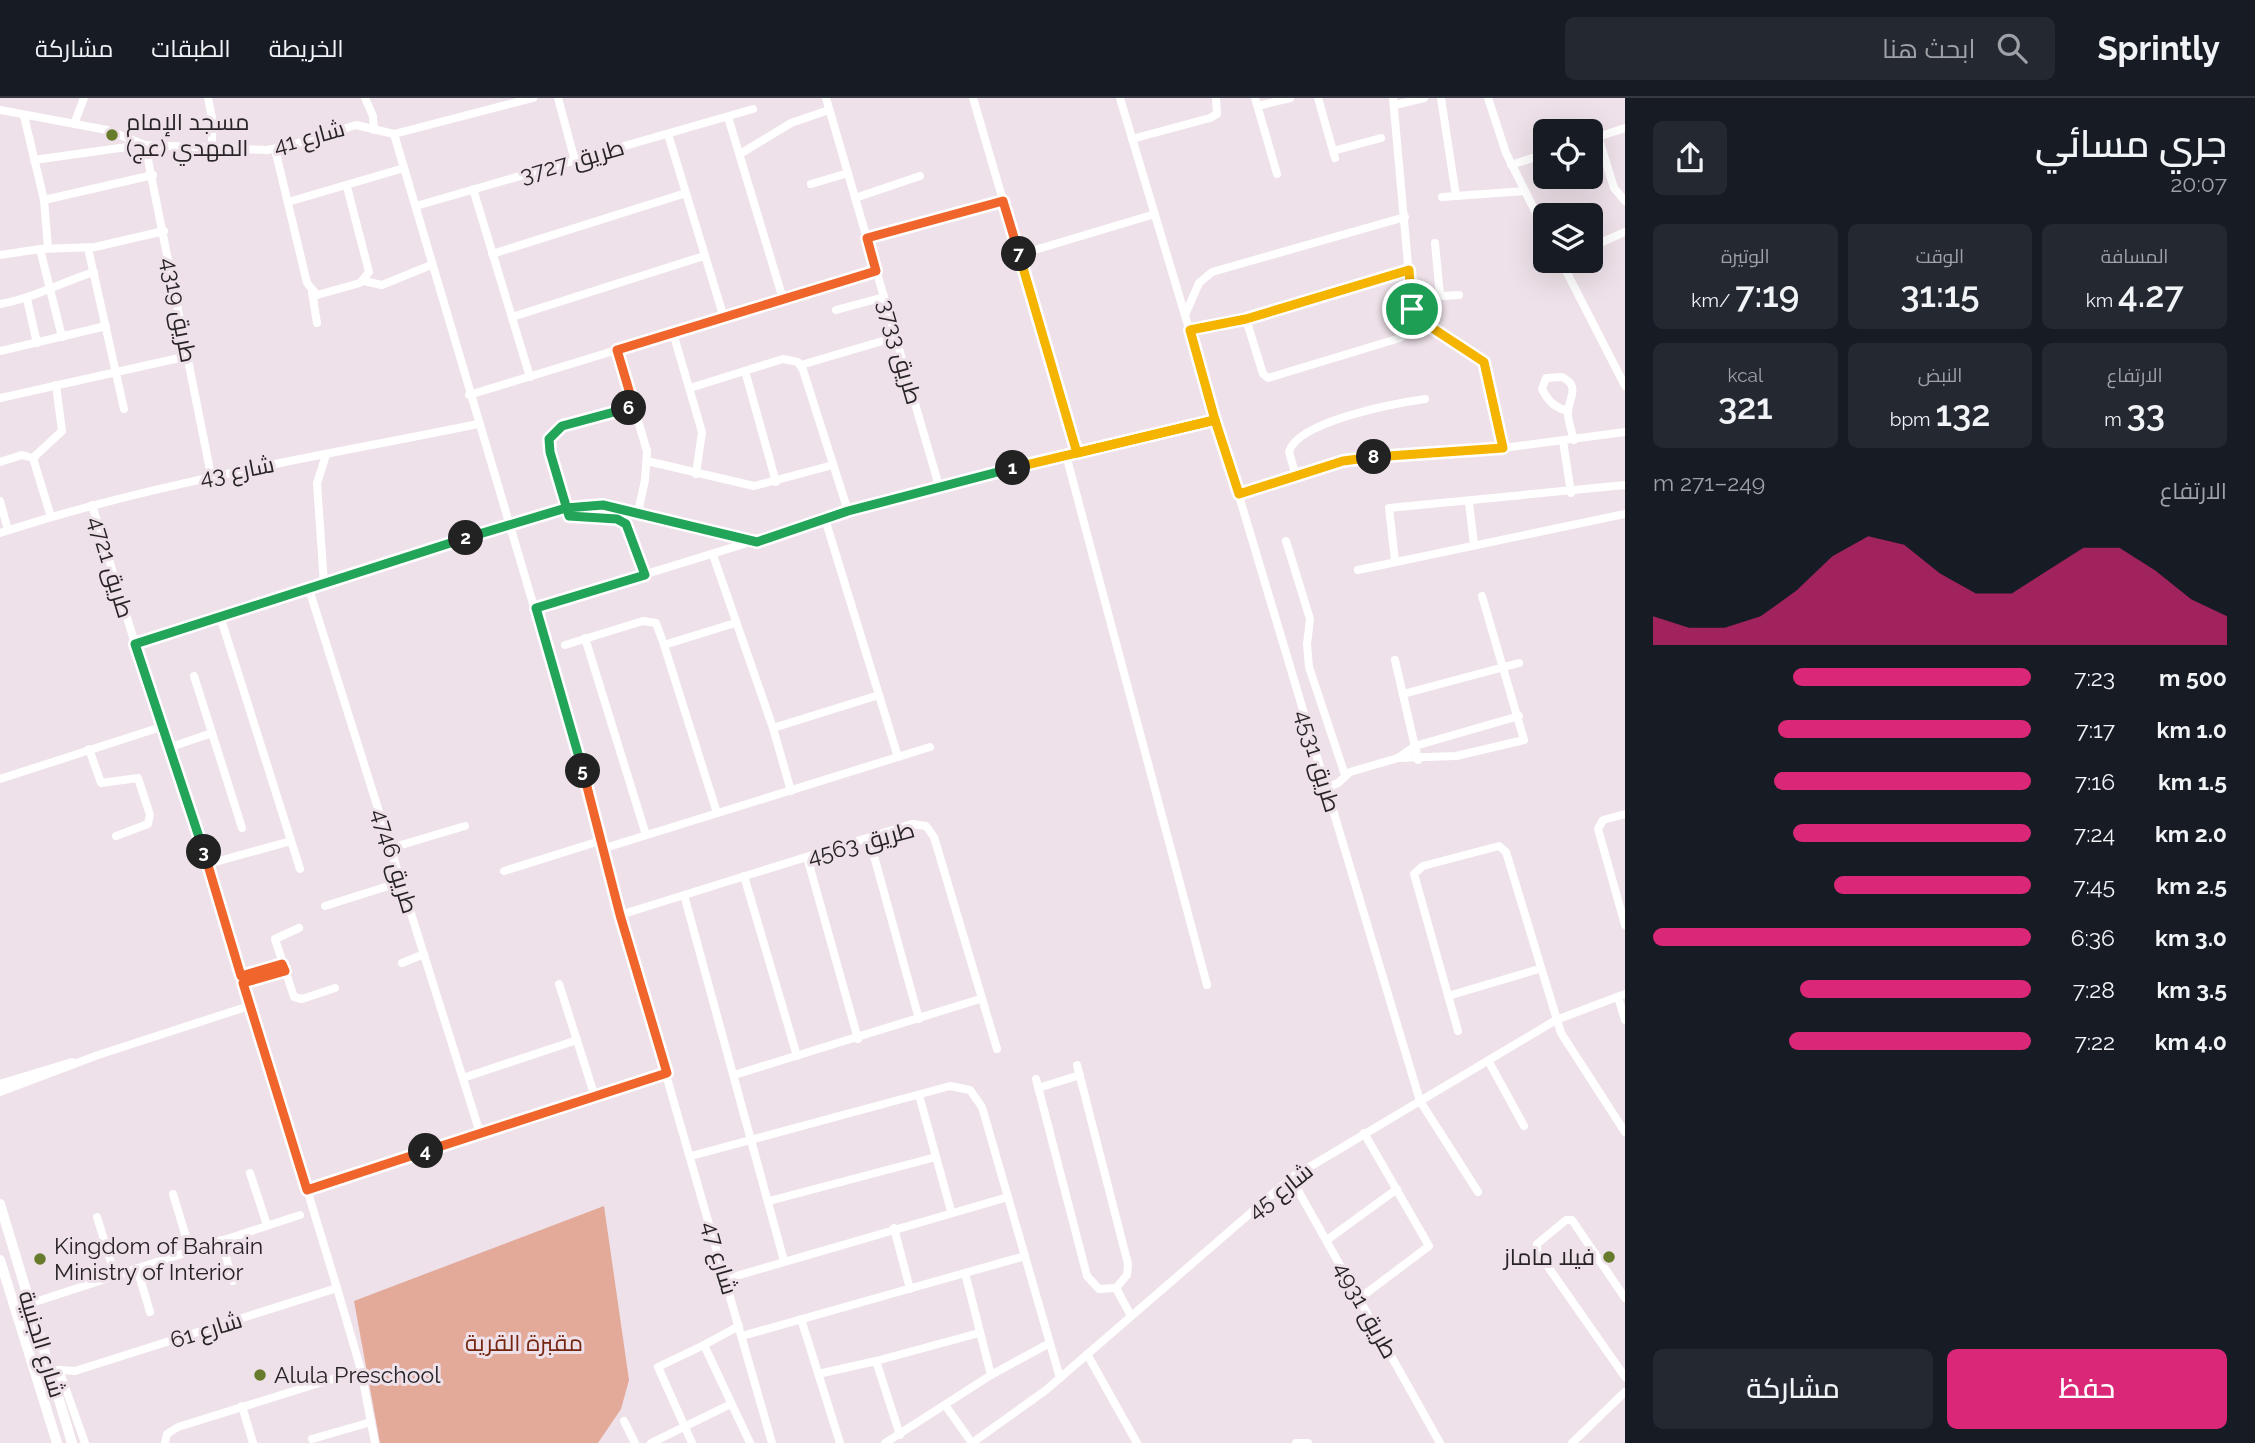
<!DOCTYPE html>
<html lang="ar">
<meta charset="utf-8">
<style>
:root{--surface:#171b24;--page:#242831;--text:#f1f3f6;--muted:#9ea1a6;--line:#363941;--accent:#db2777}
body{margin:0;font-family:Raleway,Cairo,sans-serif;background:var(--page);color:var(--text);direction:rtl;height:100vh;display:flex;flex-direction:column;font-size:26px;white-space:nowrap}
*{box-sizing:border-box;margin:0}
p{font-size:23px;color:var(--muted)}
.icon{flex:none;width:38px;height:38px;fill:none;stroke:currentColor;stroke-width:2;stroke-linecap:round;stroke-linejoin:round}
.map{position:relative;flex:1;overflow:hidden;direction:ltr}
.drawer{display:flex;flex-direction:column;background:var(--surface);width:630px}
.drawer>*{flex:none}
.fabs{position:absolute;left:1533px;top:21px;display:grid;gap:14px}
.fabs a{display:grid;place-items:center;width:70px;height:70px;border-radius:10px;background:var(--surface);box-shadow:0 7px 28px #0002;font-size:35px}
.pin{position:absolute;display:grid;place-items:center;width:60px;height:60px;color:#fff;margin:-30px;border:4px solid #fff;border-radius:50%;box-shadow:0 2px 7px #0007}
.km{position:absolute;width:35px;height:35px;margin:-18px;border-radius:50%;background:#222;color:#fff;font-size:19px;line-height:35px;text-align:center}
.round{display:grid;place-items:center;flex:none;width:74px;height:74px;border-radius:10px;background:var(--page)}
.headline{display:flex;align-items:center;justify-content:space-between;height:119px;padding:0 28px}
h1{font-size:38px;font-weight:600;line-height:52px}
.figures{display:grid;grid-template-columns:repeat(3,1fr);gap:10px;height:119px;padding:7px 28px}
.figures div{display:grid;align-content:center;border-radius:10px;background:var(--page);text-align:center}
.figures b{font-size:35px;font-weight:600}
.figures small{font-size:19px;font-weight:400}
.figures p{font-size:19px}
.chart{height:196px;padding:14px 28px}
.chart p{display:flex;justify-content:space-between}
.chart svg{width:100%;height:126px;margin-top:7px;fill:var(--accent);opacity:.7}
.cta{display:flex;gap:14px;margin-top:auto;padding:14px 28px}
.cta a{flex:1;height:80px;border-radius:10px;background:var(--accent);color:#fff;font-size:28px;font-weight:600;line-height:80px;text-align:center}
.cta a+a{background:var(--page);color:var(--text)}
ul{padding:0 28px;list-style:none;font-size:23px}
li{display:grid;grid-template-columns:112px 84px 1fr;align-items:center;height:52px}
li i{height:18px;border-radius:9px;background:var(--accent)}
header{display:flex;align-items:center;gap:42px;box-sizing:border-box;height:98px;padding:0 35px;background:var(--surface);border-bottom:2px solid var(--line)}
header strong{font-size:33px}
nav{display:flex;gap:38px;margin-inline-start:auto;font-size:24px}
.search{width:490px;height:63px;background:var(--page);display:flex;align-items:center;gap:18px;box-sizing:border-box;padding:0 24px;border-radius:10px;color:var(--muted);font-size:26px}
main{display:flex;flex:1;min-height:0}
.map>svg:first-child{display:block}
.green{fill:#e3a999}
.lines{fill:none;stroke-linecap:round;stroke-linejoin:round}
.minor{stroke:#fff;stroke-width:8}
.major{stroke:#fff;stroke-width:10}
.split-1-casing{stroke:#fff;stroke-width:14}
.split-2-casing{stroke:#fff;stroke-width:14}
.split-3-casing{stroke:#fff;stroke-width:14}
.split-4-casing{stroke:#fff;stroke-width:14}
.split-5-casing{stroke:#fff;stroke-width:14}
.split-6-casing{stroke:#fff;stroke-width:14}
.split-7-casing{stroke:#fff;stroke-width:14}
.split-8-casing{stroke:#fff;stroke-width:14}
.split-9-casing{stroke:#fff;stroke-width:14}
.split-1{stroke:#f5b400;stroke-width:9}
.split-2{stroke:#22a559;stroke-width:9}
.split-3{stroke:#22a559;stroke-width:9}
.split-4{stroke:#f0652b;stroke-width:9}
.split-5{stroke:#f0652b;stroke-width:9}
.split-6{stroke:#22a559;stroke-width:9}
.split-7{stroke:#f0652b;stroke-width:9}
.split-8{stroke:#f5b400;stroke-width:9}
.split-9{stroke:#f5b400;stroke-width:9}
.poi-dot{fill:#677b2c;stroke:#eee1e9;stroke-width:2.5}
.labels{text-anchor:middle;stroke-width:6;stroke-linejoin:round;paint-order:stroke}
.poi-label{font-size:23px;fill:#282427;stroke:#eee1e9;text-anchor:start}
.street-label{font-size:23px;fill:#282427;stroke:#eee1e9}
.park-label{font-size:23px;fill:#752610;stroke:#eee1e9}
</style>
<header>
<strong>Sprintly</strong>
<div class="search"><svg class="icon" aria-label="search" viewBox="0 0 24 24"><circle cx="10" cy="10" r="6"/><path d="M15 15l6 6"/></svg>ابحث هنا</div>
<nav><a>الخريطة</a><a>الطبقات</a><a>مشاركة</a></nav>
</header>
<main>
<section class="drawer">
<div class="headline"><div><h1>جري مسائي</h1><p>20:07</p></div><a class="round"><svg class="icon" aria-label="share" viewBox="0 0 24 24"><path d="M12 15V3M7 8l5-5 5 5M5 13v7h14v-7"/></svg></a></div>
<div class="figures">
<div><p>المسافة</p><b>4.27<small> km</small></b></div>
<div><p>الوقت</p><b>31:15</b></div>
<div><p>الوتيرة</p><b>7:19<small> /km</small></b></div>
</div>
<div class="figures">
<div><p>الارتفاع</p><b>33<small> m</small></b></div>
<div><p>النبض</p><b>132<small> bpm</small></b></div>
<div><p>kcal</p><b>321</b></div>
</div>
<div class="chart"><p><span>الارتفاع</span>249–271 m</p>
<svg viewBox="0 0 160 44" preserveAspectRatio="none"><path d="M0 44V34L10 38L20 38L30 34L40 25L50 13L60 6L70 9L80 19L90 26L100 26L110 18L120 10L130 10L140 18L150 28L160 34V44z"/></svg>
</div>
<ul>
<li><b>500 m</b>7:23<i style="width:63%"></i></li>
<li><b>1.0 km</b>7:17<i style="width:67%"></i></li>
<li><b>1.5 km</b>7:16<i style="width:68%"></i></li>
<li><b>2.0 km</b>7:24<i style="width:63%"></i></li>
<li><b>2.5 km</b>7:45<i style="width:52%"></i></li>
<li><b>3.0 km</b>6:36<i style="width:100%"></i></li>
<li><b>3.5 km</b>7:28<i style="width:61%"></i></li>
<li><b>4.0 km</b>7:22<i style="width:64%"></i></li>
</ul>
<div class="cta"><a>حفظ</a><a>مشاركة</a></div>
</section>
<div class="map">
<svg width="1625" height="1345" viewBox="0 0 1625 1345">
<rect width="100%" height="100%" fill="#eee1e9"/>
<path class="green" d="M604 1108 629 1282 621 1311 598 1345H380L354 1203Z"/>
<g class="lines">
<g class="minor">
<path d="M208 0 212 20V50"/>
<path d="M365 0 373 18 374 32"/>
<path d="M558 0 575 63"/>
<path d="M826 0 939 388"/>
<path d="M973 0 1077 355"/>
<path d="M1120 0 1420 1003 1478 1094"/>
<path d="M1255 0 1277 76"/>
<path d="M1318 0 1335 60"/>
<path d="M1393 0 1412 211 1420 222 1484 264 1503 350"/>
<path d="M1441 0 1456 98"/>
<path d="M1488 0 1506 55 1545 133"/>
<path d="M1395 7 1424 0"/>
<path d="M1258 8 1290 0"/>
<path d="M0 12 107 32 145 47 267 52 292 47 356 27 394 36 533 0"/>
<path d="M24 18 44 102 48 150"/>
<path d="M728 19 783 201"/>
<path d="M74 26 84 0"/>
<path d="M394 36 603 742 620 817 772 1345"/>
<path d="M668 36 724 220"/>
<path d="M1598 38 1614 90 1625 103"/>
<path d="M1132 41 1210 20 1217 16 1216 0"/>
<path d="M1591 41 1625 30"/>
<path d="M145 47 211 377"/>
<path d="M275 51 307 185 317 197 360 185 369 174 347 89"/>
<path d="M1333 53 1381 40"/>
<path d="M740 56 791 25 829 12"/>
<path d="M34 62 127 49 130 43"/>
<path d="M1511 67 1545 56"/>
<path d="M811 86 848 75"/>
<path d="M473 91 530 279"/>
<path d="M1442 99 1525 93"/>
<path d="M855 100 920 78"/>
<path d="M44 102 153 77"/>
<path d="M288 104 404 70"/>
<path d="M416 108 753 11"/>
<path d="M867 140 1003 103"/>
<path d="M1435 145 1440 198"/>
<path d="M1591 149 1625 134"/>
<path d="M88 150 124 311"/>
<path d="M40 151 62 239"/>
<path d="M1038 151 1155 116"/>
<path d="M492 156 686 95"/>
<path d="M0 157 40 151 95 149 164 133"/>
<path d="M1561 163 1625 288"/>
<path d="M364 183 382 187 431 167"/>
<path d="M312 194 317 225"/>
<path d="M1410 200 1459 197"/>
<path d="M27 201 37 245"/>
<path d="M0 206C35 200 59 185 94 174"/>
<path d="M836 212 884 199"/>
<path d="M1185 217 1199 185 1212 174 1405 119"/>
<path d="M512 219 704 158"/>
<path d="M1246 221 1263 276 1268 280 1400 240 1411 233 1420 222"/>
<path d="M1190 232 1246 221 1409 172"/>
<path d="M673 235 702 334 696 376"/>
<path d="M617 252 647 353 645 382 638 414"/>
<path d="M0 253 106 228"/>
<path d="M801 267 896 239"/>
<path d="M745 273 776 384"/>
<path d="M690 290 783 261 798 264 803 272 848 413"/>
<path d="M469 297 876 173"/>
<path d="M0 300 188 258"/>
<path d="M634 309 562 328 552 335 548 348 569 418 617 421 626 426 645 477"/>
<path d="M1568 313C1555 310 1548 303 1542 291L1546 280 1562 279C1580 288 1570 298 1568 313 1567 321 1572 334 1574 342"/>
<path d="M1563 343 1571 395"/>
<path d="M1066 357 1207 887"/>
<path d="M33 360 62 333 56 287"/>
<path d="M647 363 754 388 833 367"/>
<path d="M0 364 22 357 33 360 51 419"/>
<path d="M1296 378 1289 354C1297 323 1397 305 1425 301"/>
<path d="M1239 396 1351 361 1503 350 1625 334"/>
<path d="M0 403 8 432"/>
<path d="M1469 405 1474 446"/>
<path d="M92 407 161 629 208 766 337 1190 361 1272 375 1345"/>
<path d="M0 435C156 384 317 359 478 326"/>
<path d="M1286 443 1310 521 1307 546 1309 569 1345 677"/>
<path d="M713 457 773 630 791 693"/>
<path d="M1395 463 1389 410 1625 387"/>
<path d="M1358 472 1625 416"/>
<path d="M324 486 317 385 326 357"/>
<path d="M309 491 480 1035"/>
<path d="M536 510 825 421"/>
<path d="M220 518 300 771"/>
<path d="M585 540 646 737"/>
<path d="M135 546 566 409H620L757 444"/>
<path d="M565 547 643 523 656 525 664 547 735 525"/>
<path d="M664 547 717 715"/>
<path d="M1395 562 1418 662"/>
<path d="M194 578 242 730"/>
<path d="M1403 596 1519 565"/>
<path d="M773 630 879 597"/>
<path d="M168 650 212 635"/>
<path d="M89 651 101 685 138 680 150 717 148 726 116 738"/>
<path d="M898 659 825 421 939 388 1215 322"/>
<path d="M1398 660 1456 658 1524 642 1482 498"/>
<path d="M0 681 161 629"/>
<path d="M1326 690 1338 685 1350 674 1398 660 1415 648 1519 618"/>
<path d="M1625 716 1603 722 1598 731 1625 827"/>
<path d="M869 740 919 921"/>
<path d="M391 750 465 728"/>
<path d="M605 750 930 649"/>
<path d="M807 759 858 941"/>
<path d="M208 766 291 743"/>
<path d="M504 773 603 742"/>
<path d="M744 778 797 958"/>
<path d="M684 797 784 1163"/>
<path d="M325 808 401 784"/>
<path d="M620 817 912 726 926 728 934 739 997 951"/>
<path d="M299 830 275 841 294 899 302 901 335 890"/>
<path d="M402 865 424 856"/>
<path d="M241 878 282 866"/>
<path d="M243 885 284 873"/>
<path d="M559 886 595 999"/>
<path d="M1448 898 1539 871"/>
<path d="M1618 899 1625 922"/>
<path d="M1458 933 1414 776 1423 768 1499 748 1506 754 1561 935 1625 1034"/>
<path d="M1489 964 1524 1028"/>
<path d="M734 977 980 901"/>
<path d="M463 980 577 942"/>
<path d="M1036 981 1087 1178 1099 1191 1116 1190 1127 1177 1128 1166 1077 967"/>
<path d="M0 986 72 964"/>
<path d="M1038 990 1080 977"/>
<path d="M0 994 98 957 249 908"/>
<path d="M919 997 951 1113"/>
<path d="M691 1058 950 988 970 992 982 1009 1060 1280"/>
<path d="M250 1075 267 1127"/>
<path d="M1291 1080 1440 1345"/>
<path d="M307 1092 667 975"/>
<path d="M173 1096 190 1152"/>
<path d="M769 1103 936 1059"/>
<path d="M97 1119 115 1177"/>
<path d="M894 1130 910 1191"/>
<path d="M221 1142 233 1183"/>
<path d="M1327 1142 1397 1091"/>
<path d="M137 1170 150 1214"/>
<path d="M965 1175 991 1277"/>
<path d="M726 1181 1008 1099"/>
<path d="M1116 1190 1131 1218"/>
<path d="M1360 1200 1429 1148 1364 1035"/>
<path d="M1625 1200 1572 1122H1566L1537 1146V1153L1625 1279"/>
<path d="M29 1206 300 1117"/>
<path d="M801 1221 840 1345"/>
<path d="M739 1228 704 1247 750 1345"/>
<path d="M742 1238 1025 1158"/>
<path d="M1087 1256 1137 1345"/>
<path d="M59 1272 75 1273 337 1190"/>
<path d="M59 1272 85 1345"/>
<path d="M818 1276 876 1263"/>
<path d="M945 1307 972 1345"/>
<path d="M242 1308 253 1345"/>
<path d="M624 1323 635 1345"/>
<path d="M900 1337 876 1263 979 1235"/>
<path d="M312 1341 371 1324"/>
<path d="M165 1345 167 1336 178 1329 361 1272"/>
<path d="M651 1345 731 1306"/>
<path d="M692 1345 658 1269 704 1247"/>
<path d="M885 1345 991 1277 1048 1246"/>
<path d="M972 1345 1046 1292 1291 1080 1556 922 1625 896"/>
<path d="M1296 1345H1308"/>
<path d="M1572 1345 1625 1294"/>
</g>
<g class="major">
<path d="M0 1106 72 1345"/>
<path d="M0 1162 57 1345"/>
</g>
</g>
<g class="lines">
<defs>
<path id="split-1" d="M1013 370 1215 322 1190 232 1246 221 1409 172 1412 211"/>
<path id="split-2" d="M466 440 566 410 603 407 757 444 848 413 1013 370"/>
<path id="split-3" d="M204 754 135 546 466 440"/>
<path id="split-4" d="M204 754 241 878 282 866 285 873 243 885 307 1092 426 1053"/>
<path id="split-5" d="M426 1053 667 975 620 817 583 673"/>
<path id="split-6" d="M583 673 536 510 645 477 626 426 617 421 569 418 550 354 549 341 562 328 629 310"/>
<path id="split-7" d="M629 310 634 309 617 252 876 173 867 140 1003 103 1019 156"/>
<path id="split-8" d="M1019 156 1077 355 1215 322 1239 396 1343 363 1374 359"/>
<path id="split-9" d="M1374 359 1503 350 1484 264 1420 222 1412 211"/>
</defs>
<use href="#split-1" class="split-1-casing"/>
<use href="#split-2" class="split-2-casing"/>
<use href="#split-3" class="split-3-casing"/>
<use href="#split-4" class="split-4-casing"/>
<use href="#split-5" class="split-5-casing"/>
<use href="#split-6" class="split-6-casing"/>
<use href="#split-7" class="split-7-casing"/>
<use href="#split-8" class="split-8-casing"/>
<use href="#split-9" class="split-9-casing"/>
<use href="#split-1" class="split-1"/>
<use href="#split-2" class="split-2"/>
<use href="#split-3" class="split-3"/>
<use href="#split-4" class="split-4"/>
<use href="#split-5" class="split-5"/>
<use href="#split-6" class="split-6"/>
<use href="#split-7" class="split-7"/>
<use href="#split-8" class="split-8"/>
<use href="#split-9" class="split-9"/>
</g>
<g class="poi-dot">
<circle cx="112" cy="37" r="7"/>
<circle cx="1609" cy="1159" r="7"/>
<circle cx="40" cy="1161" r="7"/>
<circle cx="260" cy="1277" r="7"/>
</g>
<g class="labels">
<g class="poi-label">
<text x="126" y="32">مسجد الإمام<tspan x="126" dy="26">المهدي (عج)</tspan></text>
<text x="54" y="1156">Kingdom of Bahrain<tspan x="54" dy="26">Ministry of Interior</tspan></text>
<text x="1595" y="1167" text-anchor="end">فيلا ماماز</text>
<text x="274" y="1285">Alula Preschool</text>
</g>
<g class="street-label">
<text transform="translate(309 39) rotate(-15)" y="8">شارع 41</text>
<text transform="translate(572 63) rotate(-16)" y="8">طريق 3727</text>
<text transform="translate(179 212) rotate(79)" y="8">طريق 4319</text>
<text transform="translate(900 254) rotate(74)" y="8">طريق 3733</text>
<text transform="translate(237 373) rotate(-11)" y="8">شارع 43</text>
<text transform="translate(111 469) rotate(73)" y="8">طريق 4721</text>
<text transform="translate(1318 663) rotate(73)" y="8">طريق 4531</text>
<text transform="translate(861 745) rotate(-15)" y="8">طريق 4563</text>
<text transform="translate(395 763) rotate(73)" y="8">طريق 4746</text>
<text transform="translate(1280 1093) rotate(-38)" y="8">شارع 45</text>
<text transform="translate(720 1160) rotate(74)" y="8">شارع 47</text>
<text transform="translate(1366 1212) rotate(61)" y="8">طريق 4931</text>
<text transform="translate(206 1232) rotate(-17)" y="8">شارع 61</text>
<text transform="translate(42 1246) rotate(73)" y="8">شارع الجنبية</text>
</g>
<g class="park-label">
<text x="524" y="1253">مقبرة القرية</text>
</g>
</g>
</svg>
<div class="fabs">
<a><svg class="icon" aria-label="locate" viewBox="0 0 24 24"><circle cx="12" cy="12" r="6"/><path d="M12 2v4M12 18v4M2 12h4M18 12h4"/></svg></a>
<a><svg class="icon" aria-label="layers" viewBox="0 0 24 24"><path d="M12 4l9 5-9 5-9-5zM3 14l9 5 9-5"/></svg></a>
</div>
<div class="pin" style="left:1412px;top:211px;background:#1e9e55"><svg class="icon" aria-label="arrive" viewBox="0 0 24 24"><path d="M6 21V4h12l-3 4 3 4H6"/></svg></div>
<b class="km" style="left:1013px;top:370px">1</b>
<b class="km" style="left:466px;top:440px">2</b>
<b class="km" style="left:204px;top:754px">3</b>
<b class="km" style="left:426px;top:1053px">4</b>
<b class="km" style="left:583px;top:673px">5</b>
<b class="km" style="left:629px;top:310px">6</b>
<b class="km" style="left:1019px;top:156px">7</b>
<b class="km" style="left:1374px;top:359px">8</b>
</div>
</main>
